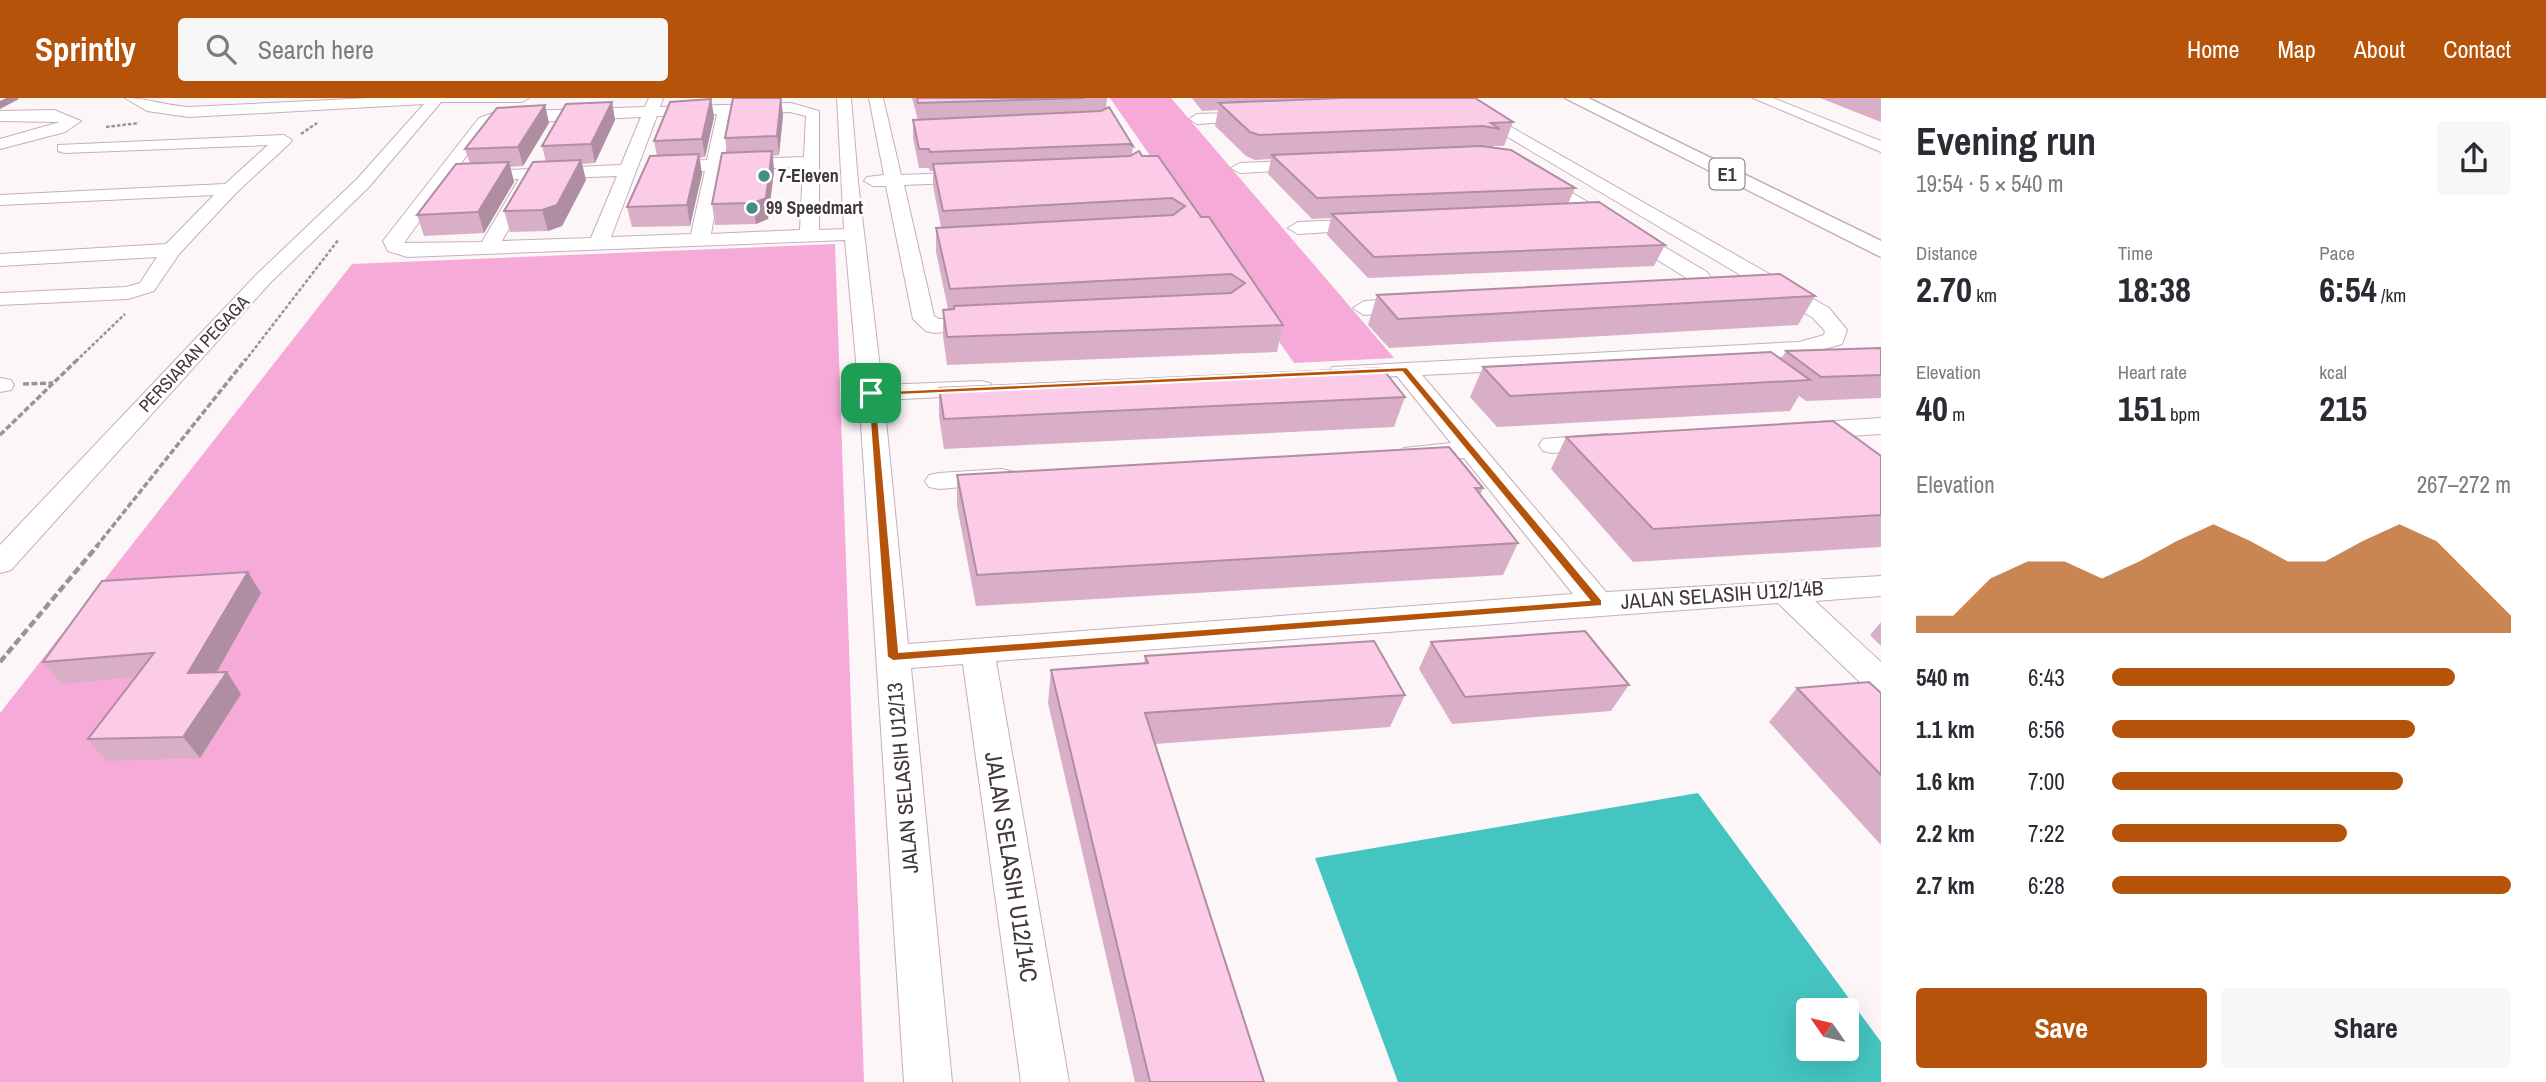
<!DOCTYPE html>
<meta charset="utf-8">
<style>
:root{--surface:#fff;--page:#f7f7f7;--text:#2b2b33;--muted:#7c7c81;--accent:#b45309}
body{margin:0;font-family:"Archivo Narrow",sans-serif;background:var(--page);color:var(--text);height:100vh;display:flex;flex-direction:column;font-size:26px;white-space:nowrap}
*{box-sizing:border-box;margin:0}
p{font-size:23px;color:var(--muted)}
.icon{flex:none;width:38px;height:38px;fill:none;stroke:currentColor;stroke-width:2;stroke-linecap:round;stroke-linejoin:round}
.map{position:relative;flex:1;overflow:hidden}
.drawer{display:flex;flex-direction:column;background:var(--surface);width:665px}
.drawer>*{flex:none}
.needle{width:46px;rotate:304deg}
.fabs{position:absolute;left:1796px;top:900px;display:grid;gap:14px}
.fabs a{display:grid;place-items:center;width:63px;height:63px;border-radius:7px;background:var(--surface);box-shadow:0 7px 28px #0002;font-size:35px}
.pin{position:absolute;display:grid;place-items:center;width:60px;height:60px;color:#fff;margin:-30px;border-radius:14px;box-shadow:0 4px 10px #0006}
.round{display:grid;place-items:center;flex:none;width:74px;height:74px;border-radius:7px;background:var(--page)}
.head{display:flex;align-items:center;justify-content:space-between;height:119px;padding:0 35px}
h1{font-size:38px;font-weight:700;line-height:52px}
.metrics{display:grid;grid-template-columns:repeat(3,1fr);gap:10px;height:119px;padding:7px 35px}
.metrics div{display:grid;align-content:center}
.metrics b{font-size:35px;font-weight:700}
.metrics small{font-size:19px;font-weight:400}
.metrics p{font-size:19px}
.chart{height:196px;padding:14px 35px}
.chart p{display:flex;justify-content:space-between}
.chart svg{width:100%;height:126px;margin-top:7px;fill:var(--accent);opacity:.7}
.primary-button{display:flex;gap:14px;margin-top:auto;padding:14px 35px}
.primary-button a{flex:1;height:80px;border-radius:7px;background:var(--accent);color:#fff;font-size:28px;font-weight:700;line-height:80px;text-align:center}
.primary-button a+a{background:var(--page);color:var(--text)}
ul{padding:0 35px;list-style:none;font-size:23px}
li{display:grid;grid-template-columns:112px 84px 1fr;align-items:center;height:52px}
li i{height:18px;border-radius:9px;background:var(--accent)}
header{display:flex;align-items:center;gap:42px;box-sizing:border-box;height:98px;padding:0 35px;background:var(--accent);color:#fff}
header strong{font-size:33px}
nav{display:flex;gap:38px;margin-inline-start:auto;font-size:24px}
.search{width:490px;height:63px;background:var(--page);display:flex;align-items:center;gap:18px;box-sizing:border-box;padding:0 24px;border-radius:7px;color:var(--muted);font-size:26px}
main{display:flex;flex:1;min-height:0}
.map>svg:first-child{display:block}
.green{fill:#f5aad8}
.water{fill:#45c5c1;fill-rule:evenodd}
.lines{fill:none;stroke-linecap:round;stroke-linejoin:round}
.minor-casing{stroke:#c8adbc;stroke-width:2}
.highway-casing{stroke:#c8adbc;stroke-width:3}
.path-far2{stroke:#9c9398;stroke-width:2.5;stroke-dasharray:3.5 2;stroke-linecap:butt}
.path-far1{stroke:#9c9398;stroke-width:3.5;stroke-dasharray:6 2.5;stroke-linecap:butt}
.path{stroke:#9c9398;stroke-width:4.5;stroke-dasharray:8 3.5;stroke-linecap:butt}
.minor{fill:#fff;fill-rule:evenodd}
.highway{fill:#fff;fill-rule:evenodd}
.wall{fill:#d9afc8}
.shaded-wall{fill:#b08ea2}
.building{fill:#fccbe8;stroke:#b08ea2;stroke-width:2}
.route{fill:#b45309;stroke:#fff;stroke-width:2;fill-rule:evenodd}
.poi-dot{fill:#448c89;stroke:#fff;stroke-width:2.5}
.labels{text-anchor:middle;stroke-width:5;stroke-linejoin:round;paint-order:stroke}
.far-poi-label{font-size:18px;font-weight:bold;fill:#42373d;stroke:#fff;text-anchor:start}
.far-street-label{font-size:18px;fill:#42373d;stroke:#fff}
.shield{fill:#fff;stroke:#7b7377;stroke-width:2}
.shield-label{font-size:19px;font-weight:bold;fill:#42373d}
.street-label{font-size:21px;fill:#42373d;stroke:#fff}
.near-street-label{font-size:24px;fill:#42373d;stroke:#fff}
</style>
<header>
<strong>Sprintly</strong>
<div class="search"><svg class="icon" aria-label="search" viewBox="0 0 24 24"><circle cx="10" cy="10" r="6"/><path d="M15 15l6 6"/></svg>Search here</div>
<nav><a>Home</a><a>Map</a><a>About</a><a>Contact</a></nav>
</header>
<main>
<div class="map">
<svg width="1881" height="984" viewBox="0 0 1881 984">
<rect width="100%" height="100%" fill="#fcf6f9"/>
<g class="green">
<path d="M1110 0H1171L1394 260 1294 265Z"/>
<path d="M835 146 864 984H0V615L352 166Z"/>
</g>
<path class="water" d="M1698 695 1881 944V984H1398L1315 760ZM1808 912H1846V950H1808Z"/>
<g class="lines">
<defs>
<g id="minor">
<path d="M125 0C147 0 167 8 189 9L370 0H529L522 4H441L369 89 270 185 11 472 0 475V447L256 177 357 81 424 6 189 19 147 13Z"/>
<path d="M649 0H663L660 9 791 5 819 13V132L844 131 837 0H851L858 84 882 287 981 283 990 285 993 290 990 295 981 297 884 302 908 546 1573 496 1464 360 1413 364 1404 362 1400 356 1404 350 1451 345 1397 278 1341 281 1332 279 1329 274 1332 269 1799 244 1824 237 1825 233 1813 220 1442 0H1460L1829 210 1847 232 1842 246 1800 258 1422 277 1606 494 1881 478V498L1815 503 1881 564V597L1869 593 1778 505 996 563 1069 984H1021L963 566 911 570 952 984H904L859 295 845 142 407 159 388 153 383 143 479 20 496 14 645 9ZM790 14 806 18 804 59 724 62 733 15ZM717 16 707 62 659 64 650 69 659 74 705 73 691 136 611 139 657 18ZM641 19 621 67 465 74 462 78 465 82 471 83 519 81 482 144 404 145 489 26ZM803 69 800 132 711 136 722 72ZM617 78 591 140 502 143 536 81Z"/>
<path d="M869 0H883L901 77 976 74 985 79 976 84 904 87 934 218 939 221 992 220 995 225 992 230 934 235 926 233 913 221 886 88H873L864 83 867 79 884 77Z"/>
<path d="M1753 0H1773L1881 43V54Z"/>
<path d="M54 12 81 23 65 34 0 51V41L60 24 0 23V13Z"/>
<path d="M1259 14 1264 16V22L1197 26 1189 21 1197 16Z"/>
<path d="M284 37 292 42 290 45 236 95 179 156 154 193 128 201 0 207V195L126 189 140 185 157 159 0 168V156L166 146 214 97 0 107V97L225 86 268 47 64 55 58 53V47Z"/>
<path d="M1312 62 1320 67 1318 71 1240 75 1231 70 1240 65Z"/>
<path d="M1535 73 1707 174 1715 185 1705 197 1661 200 1658 195 1661 190 1693 184 1529 82 1526 78Z"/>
<path d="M1371 121 1381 127 1378 131 1298 136 1288 130 1298 124Z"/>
<path d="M1415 200 1423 202 1426 207 1423 212 1364 217 1353 210 1364 203Z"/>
<path d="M0 280 11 282 14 287 11 292 0 294Z"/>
<path d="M1881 320V336L1801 341 1792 339 1788 333 1792 327 1801 325Z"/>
<path d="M1606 336 1615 338 1619 344 1615 350 1552 355 1543 353 1539 347 1543 341Z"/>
<path d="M1001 371 1011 373 1015 379 1011 385 939 391 929 389 925 383 929 377 939 375Z"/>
</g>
<path id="highway" d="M1565 0H1588L1881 143V159Z"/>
</defs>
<use href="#minor" class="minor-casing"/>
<use href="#highway" class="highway-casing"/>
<g class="path-far2">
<path d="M106 29 139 25"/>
<path d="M301 36 317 25"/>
<path d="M76 263 125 216"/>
<path d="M245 263 339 141"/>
</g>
<g class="path-far1">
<path d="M23 286 53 285"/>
<path d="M0 337 78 261"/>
<path d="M96 449 246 261"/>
</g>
<path class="path" d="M0 564 98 447"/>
<use href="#minor" class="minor"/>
<use href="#highway" class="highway"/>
</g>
<g class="wall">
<path d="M912 0H1107L1106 10 1133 48 1132 57 1142 58 1201 119 1283 227 1277 254 947 267 943 238V212L948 211 936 154V130L941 129 933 88V73H930L929 70H919L913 40V22H918Z"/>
<path d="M1192 0H1475L1513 24 1504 48H1494L1493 50 1575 90 1568 106 1665 147 1654 168 1368 180 1327 137 1331 120 1312 121 1268 76 1271 61 1255 62 1246 58 1215 28 1218 12 1202 13Z"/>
<path d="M1820 0H1881V24Z"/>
<path d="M711 1 714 19 705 59 699 60 702 76 690 128 632 129 627 109 657 58 654 43Z"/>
<path d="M612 4 615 22 595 65 582 66 586 82 562 128 548 133 510 134 504 113 546 64 542 48Z"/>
<path d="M545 7 549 25 523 68 510 69 514 84 484 135 424 138 417 117 470 66 465 51Z"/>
<path d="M783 17 779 57 773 58 774 73 768 121 756 126 715 127 712 106 727 55 725 40Z"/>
<path d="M1377 197 1815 198 1798 227 1389 250 1368 227Z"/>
<path d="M1881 250V300L1806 303 1799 298 1790 313 1497 329 1470 299 1483 269 1781 261 1786 253Z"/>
<path d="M939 290 1405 299 1394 329 944 351 939 319Z"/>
<path d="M1566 339 1881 358V449L1633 464 1551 371Z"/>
<path d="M957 377 1483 390 1480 397 1518 445 1503 477 976 508 957 408Z"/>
<path d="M248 474 261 495 216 575 227 574 241 596 200 660 106 663 88 641 135 579 61 586 43 564Z"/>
<path d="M1881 524V548L1870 537Z"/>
<path d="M1431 544 1629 587 1611 613 1452 626 1419 571Z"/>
<path d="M1145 558 1405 597 1390 629 1155 646 1264 984H1135L1048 605 1051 572 1144 565Z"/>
<path d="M1797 590 1881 595V747L1769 624Z"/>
</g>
<g class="shaded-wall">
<path d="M6 0H18L19 1 0 11V3Z"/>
<path d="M781 0 783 17 779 57 777 38Z"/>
<path d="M711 1 714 19 705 59 702 41Z"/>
<path d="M612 4 615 22 595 65 591 46Z"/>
<path d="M545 7 549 25 523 68 518 49Z"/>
<path d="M772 53 774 73 768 121 756 126 753 105Z"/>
<path d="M699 56 702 76 690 128 687 107Z"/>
<path d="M581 62 586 82 562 128 548 133 542 112Z"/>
<path d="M509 64 514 84 484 135 478 114Z"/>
<path d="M248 474 261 495 204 597 188 575Z"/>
<path d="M227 574 241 596 200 660 183 639Z"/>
</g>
<g class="building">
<path d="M733 0H781L777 38 725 40Z"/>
<path d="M917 0H1084L918 5Z"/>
<path d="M1343 0H1475L1513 24 1491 25 1500 31 1483 28 1259 37 1250 34 1219 5Z"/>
<path d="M711 1 702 41 654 43 670 4Z"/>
<path d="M612 4 591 46 542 48 566 6Z"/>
<path d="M545 7 518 49 465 51 497 10Z"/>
<path d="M1109 9 1133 48 1129 46 930 54 929 51H919L913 22 1101 13Z"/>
<path d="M1481 48 1511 52 1575 90 1317 100 1272 57Z"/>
<path d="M772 53 766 100 753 105 712 106 722 55Z"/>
<path d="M1139 53 1142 58H1158L1201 119H1209L1283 227 947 239 943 212 954 211V208L1231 195 1245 185 1231 176 950 191 936 130 1173 117 1185 108 1172 100 943 113 933 66 1130 58Z"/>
<path d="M699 56 687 107 627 109 650 58Z"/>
<path d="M581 62 557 107 542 112 504 113 533 64Z"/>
<path d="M509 64 478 114 417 117 456 66Z"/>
<path d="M1599 104 1665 147 1374 159 1332 116Z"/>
<path d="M1780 176 1815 198 1398 221 1377 197Z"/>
<path d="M1881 250V277L1821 279 1786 253Z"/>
<path d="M1771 254 1810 282 1510 298 1483 269Z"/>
<path d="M1382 270 1405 299 944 321 939 290Z"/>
<path d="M1833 323 1881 358V417L1653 431 1566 339Z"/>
<path d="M1449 349 1483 390H1475L1518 445 977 477 957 377Z"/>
<path d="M248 474 188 575 227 574 183 639 88 641 154 555 43 564 102 483Z"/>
<path d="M1585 533 1629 587 1465 599 1431 544Z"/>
<path d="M1374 543 1405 597 1145 615 1264 984H1150L1051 572 1148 565 1145 558Z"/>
<path d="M1869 584 1881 595V677L1797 590Z"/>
</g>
<path class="route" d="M1407 269 1602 502V508L893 563 887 559 868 294ZM1402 274 1589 502 899 554 876 298Z"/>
<g class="poi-dot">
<circle cx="764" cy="78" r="7"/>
<circle cx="752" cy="110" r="7"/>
</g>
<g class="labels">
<g class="far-poi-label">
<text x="778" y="84">7-Eleven</text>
<text x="766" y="116">99 Speedmart</text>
</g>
<g class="far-street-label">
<text transform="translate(194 256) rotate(-47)" y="6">PERSIARAN PEGAGA</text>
</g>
<rect class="shield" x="1709.5" y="60.5" width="35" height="31" rx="5"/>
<g class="shield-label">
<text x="1727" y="83">E1</text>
</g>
<g class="street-label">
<text transform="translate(1722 497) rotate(-4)" y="7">JALAN SELASIH U12/14B</text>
<text transform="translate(903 680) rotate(-95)" y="7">JALAN SELASIH U12/13</text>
</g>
<g class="near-street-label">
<text transform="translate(1011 769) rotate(81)" y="8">JALAN SELASIH U12/14C</text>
</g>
</g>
</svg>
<div class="fabs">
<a><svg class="needle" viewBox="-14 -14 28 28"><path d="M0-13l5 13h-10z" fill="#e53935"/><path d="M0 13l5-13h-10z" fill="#7c7c81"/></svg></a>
</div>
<div class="pin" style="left:871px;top:295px;background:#1e9e55"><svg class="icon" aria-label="arrive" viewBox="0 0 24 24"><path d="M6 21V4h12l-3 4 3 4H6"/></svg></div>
</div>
<section class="drawer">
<div class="head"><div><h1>Evening run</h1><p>19:54 · 5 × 540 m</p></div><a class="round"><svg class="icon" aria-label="share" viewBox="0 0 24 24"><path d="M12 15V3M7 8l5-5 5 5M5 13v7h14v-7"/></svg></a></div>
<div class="metrics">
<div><p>Distance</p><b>2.70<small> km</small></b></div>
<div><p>Time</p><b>18:38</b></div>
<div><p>Pace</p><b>6:54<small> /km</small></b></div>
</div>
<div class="metrics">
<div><p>Elevation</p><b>40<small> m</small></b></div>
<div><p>Heart rate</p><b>151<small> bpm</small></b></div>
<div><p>kcal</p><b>215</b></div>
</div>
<div class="chart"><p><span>Elevation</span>267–272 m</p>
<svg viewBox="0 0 160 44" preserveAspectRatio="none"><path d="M0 44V38L10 38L20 25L30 19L40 19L50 25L60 19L70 12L80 6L90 12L100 19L110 19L120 12L130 6L140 12L150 25L160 38V44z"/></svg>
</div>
<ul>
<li><b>540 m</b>6:43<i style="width:86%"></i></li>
<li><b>1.1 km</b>6:56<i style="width:76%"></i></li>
<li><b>1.6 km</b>7:00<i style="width:73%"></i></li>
<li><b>2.2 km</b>7:22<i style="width:59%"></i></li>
<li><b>2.7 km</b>6:28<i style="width:100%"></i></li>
</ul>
<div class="primary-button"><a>Save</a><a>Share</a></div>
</section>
</main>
